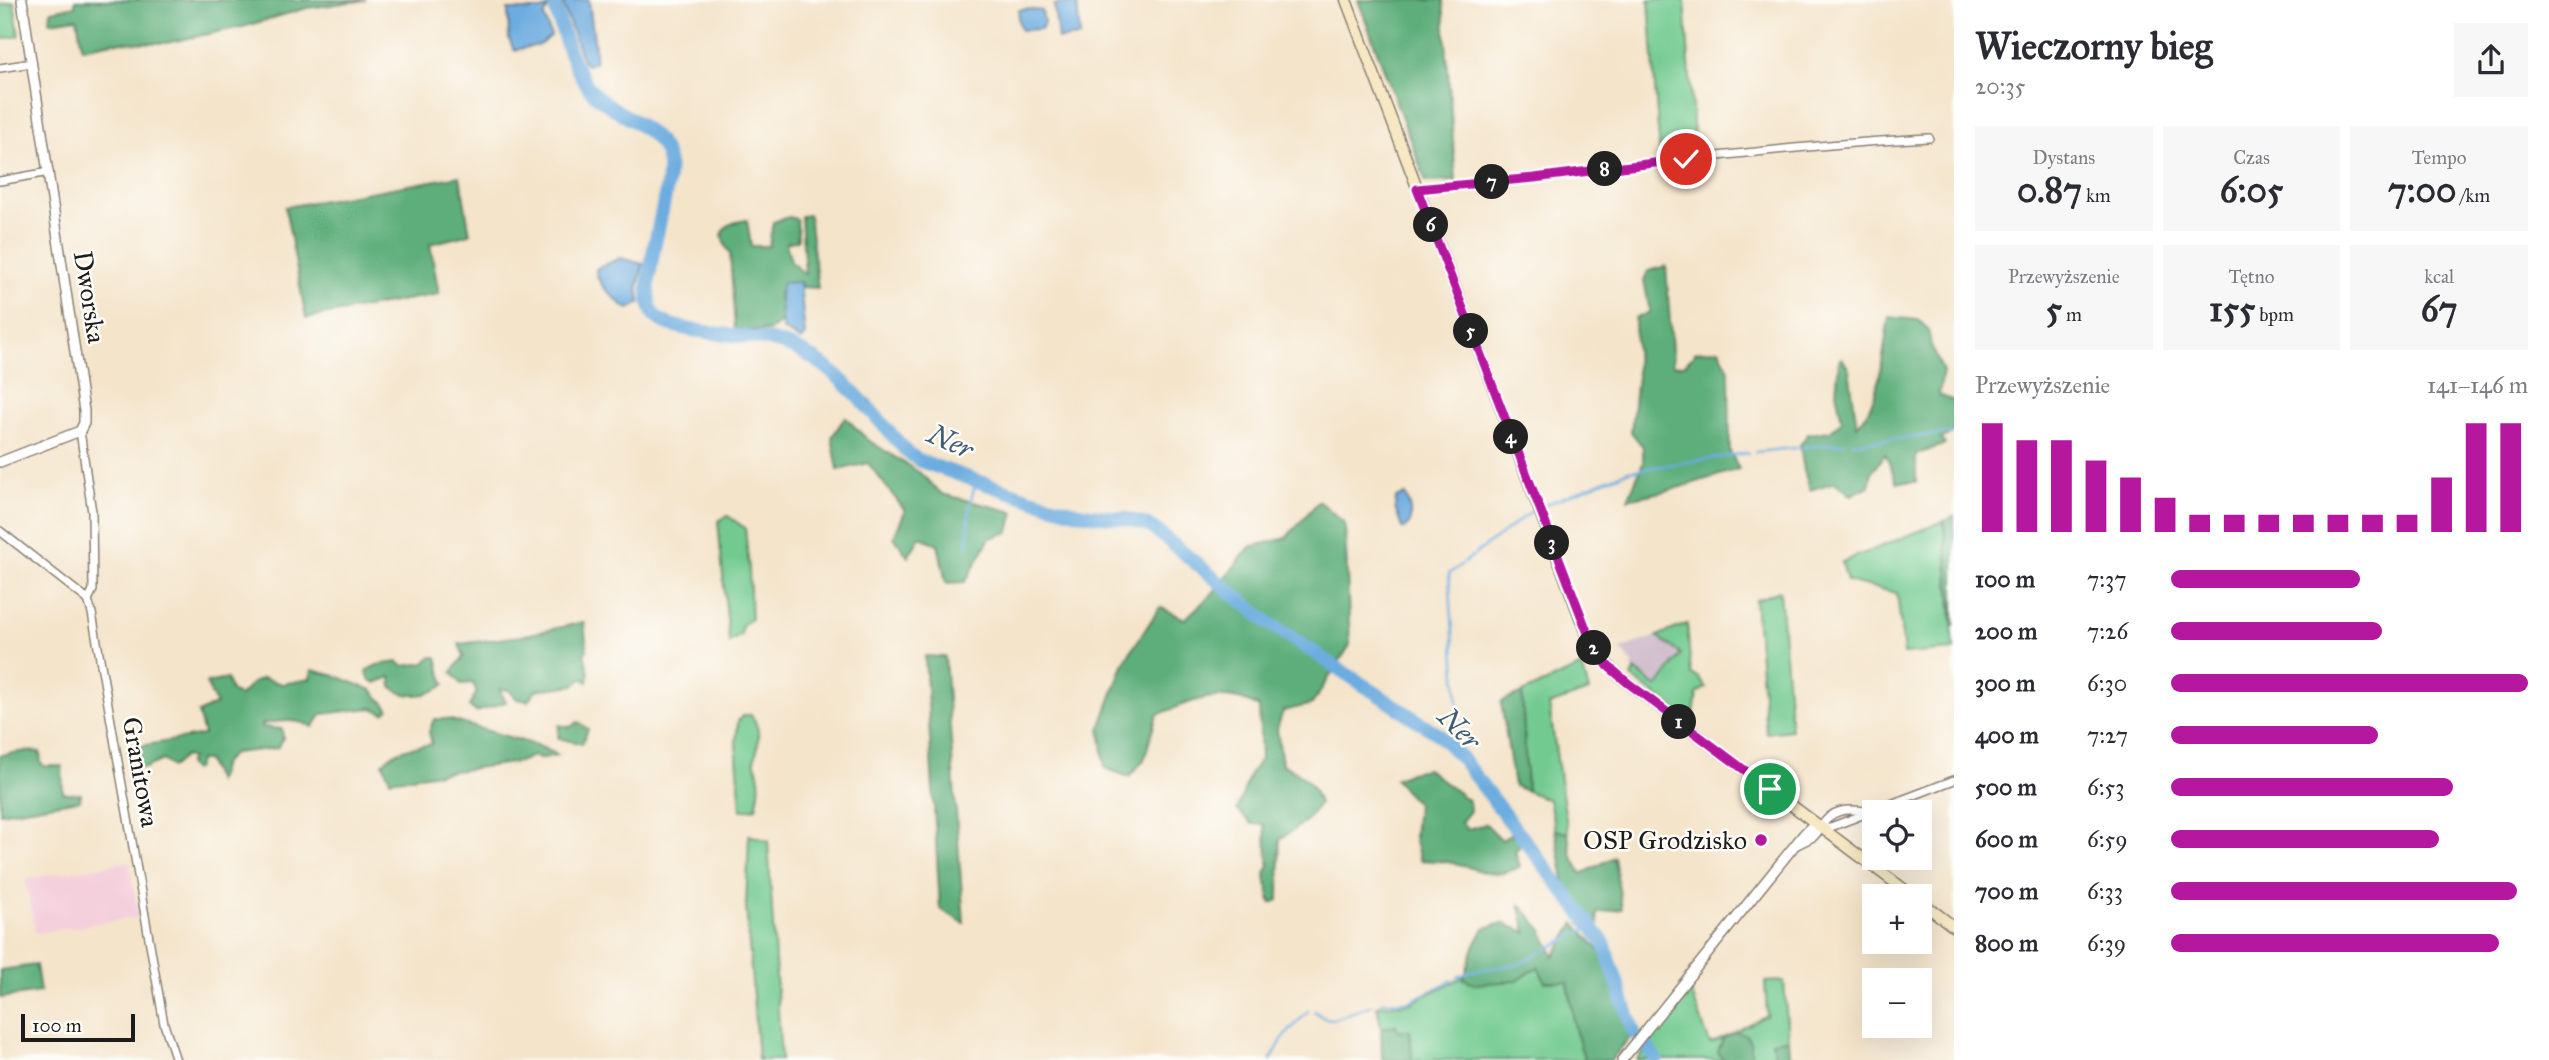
<!DOCTYPE html>
<html lang="pl">
<meta charset="utf-8">
<style>
:root{--surface:#fff;--page:#f7f7f7;--text:#2b2b33;--muted:#7c7c81;--accent:#b5179e}
body{margin:0;font-family:"IM FELL Great Primer",serif;background:var(--page);color:var(--text);height:100vh;display:flex;flex-direction:column;font-size:26px;white-space:nowrap}
*{box-sizing:border-box;margin:0}
p{font-size:23px;color:var(--muted)}
.icon{flex:none;width:38px;height:38px;fill:none;stroke:currentColor;stroke-width:2;stroke-linecap:round;stroke-linejoin:round}
.map{position:relative;flex:1;overflow:hidden}
.drawer{display:flex;flex-direction:column;background:var(--surface);width:595px}
.drawer>*{flex:none}
.tools{position:absolute;left:1862px;top:800px;display:grid;gap:14px}
.tools a{display:grid;place-items:center;width:70px;height:70px;border-radius:0px;background:var(--surface);box-shadow:0 7px 28px #0002;font-size:35px}
.scale{position:absolute;left:21px;bottom:18px;width:114px;box-sizing:border-box;padding-left:7px;border:4px solid #1c1c1c;border-top:0;font-size:19px;line-height:24px;white-space:nowrap;color:#1c1c1c;-webkit-text-stroke:5px #fdfcf7;paint-order:stroke}
.pin{position:absolute;display:grid;place-items:center;width:60px;height:60px;color:#fff;margin:-30px;border:4px solid #fff;border-radius:50%;box-shadow:0 2px 7px #0007}
.km{position:absolute;width:35px;height:35px;margin:-18px;border-radius:50%;background:#222;color:#fff;font-size:19px;line-height:35px;text-align:center}
.round{display:grid;place-items:center;flex:none;width:74px;height:74px;border-radius:0px;background:var(--page)}
.head{display:flex;align-items:center;justify-content:space-between;height:119px;padding:0 21px}
h1{font-size:38px;font-weight:700;line-height:52px}
.metrics{display:grid;grid-template-columns:repeat(3,1fr);gap:10px;height:119px;padding:7px 21px}
.metrics div{display:grid;align-content:center;border-radius:0px;background:var(--page);text-align:center}
.metrics b{font-size:35px;font-weight:700}
.metrics small{font-size:19px;font-weight:400}
.metrics p{font-size:19px}
.chart{height:196px;padding:14px 21px}
.chart p{display:flex;justify-content:space-between}
.chart svg{width:100%;height:126px;margin-top:7px;stroke:var(--accent);stroke-width:6}
ul{padding:0 21px;list-style:none;font-size:23px}
li{display:grid;grid-template-columns:112px 84px 1fr;align-items:center;height:52px}
li i{height:18px;border-radius:9px;background:var(--accent)}
main{display:flex;flex:1;min-height:0}
.map>svg:first-child{display:block}
.built{fill:#f4cfdc}
.industrial{fill:#d0bdcc}
.green{fill:#72ca90;stroke:#477356;stroke-width:2}
.forest{fill:#5dae7a;stroke:#3c654b;stroke-width:2}
.water{fill:#6cacdf;stroke:#44647e;stroke-width:2}
.lines{fill:none;stroke-linecap:round;stroke-linejoin:round}
.stream{stroke:#6cacdf;stroke-width:2.5}
.river{stroke:#6cacdf;stroke-width:14}
.minor-casing{stroke:#888073;stroke-width:10}
.tertiary-casing{stroke:#888073;stroke-width:12}
.secondary-casing{stroke:#888073;stroke-width:13}
.minor{stroke:#fff;stroke-width:7}
.tertiary{stroke:#fff;stroke-width:9}
.secondary{stroke:#f7e8c3;stroke-width:10}
.route-casing{stroke:#fff;stroke-width:14}
.route{stroke:#b5179e;stroke-width:9}
.poi-dot{fill:#b5179e;stroke:#fdfcf7;stroke-width:2.5}
.labels{text-anchor:middle;stroke-width:5;stroke-linejoin:round;paint-order:stroke}
.street-label{font-size:26px;fill:#1c1c1c;stroke:#fdfcf7}
.poi-label{font-size:26px;fill:#1c1c1c;stroke:#fdfcf7;text-anchor:end}
.water-label{font-size:28px;font-style:italic;fill:#405d74;stroke:#fdfcf7}
</style>
<main>
<div class="map">
<svg width="1954" height="1060" viewBox="0 0 1954 1060">
<rect width="100%" height="100%" fill="#fdfcf7"/>
<filter id="ink" filterUnits="userSpaceOnUse"><feTurbulence type="fractalNoise" baseFrequency=".0143" numOctaves="2"/><feDisplacementMap in="SourceGraphic" scale="14" xChannelSelector="R" yChannelSelector="G"/><feConvolveMatrix kernelMatrix="1 2 1 2 8 2 1 2 1" color-interpolation-filters="sRGB"/></filter>
<filter id="wash" filterUnits="userSpaceOnUse"><feTurbulence type="fractalNoise" baseFrequency=".00686" numOctaves="4" result="noise"/><feDisplacementMap in="SourceGraphic" scale="28" xChannelSelector="R" yChannelSelector="G"/><feGaussianBlur stdDeviation="1.57" result="paint"/><feColorMatrix in="noise" values="0 0 0 0 0 0 0 0 0 0 0 0 0 0 0 0 0 1.4 0 .05"/><feComposite in="paint" operator="in"/></filter>
<g filter="url(#wash)">
<rect width="100%" height="100%" fill="#f4e4ca"/>
<path class="built" d="M129 862 139 917 36 933 25 879Z"/>
<path class="industrial" d="M1657 636 1681 654 1657 687 1631 667 1634 664 1620 649Z"/>
<g class="green">
<path d="M1649 0H1685L1695 155 1660 159Z"/>
<path d="M14 2 19 36 0 39V5Z"/>
<path d="M728 516 745 528 749 568 751 619 742 625 741 635 729 642 718 521Z"/>
<path d="M1944 521 1954 650 1904 654 1897 593 1847 581 1842 562Z"/>
<path d="M1780 591 1791 730 1766 733 1755 600Z"/>
<path d="M1687 624 1691 674 1699 678 1706 688 1697 693 1693 722 1631 677 1635 670 1657 687 1681 654 1657 636Z"/>
<path d="M1582 666 1589 691 1549 705 1568 833 1555 830 1549 800 1527 791 1522 693Z"/>
<path d="M744 715H751C762 729 759 745 754 761 762 777 760 791 756 808L741 810 736 742 738 721Z"/>
<path d="M749 835 768 841 781 1060H758L746 906Z"/>
<path d="M1538 967 1568 982 1575 1029 1585 1058 1583 1060H1412L1410 1030 1399 1031 1396 1026 1381 1028 1377 1006 1410 1003 1465 976 1464 979 1517 981Z"/>
<path d="M1784 981 1788 1039 1772 1041 1776 1060H1751L1753 1058 1735 1032 1767 1015 1765 982Z"/>
<path d="M1689 986 1710 1044 1724 1038 1718 1052 1724 1060H1637Z"/>
</g>
<g class="forest">
<path d="M75 0H366L307 8 246 26 166 43 113 42 82 48 77 18 50 22 51 11 75 6Z"/>
<path d="M1358 0H1443L1456 181 1426 182Z"/>
<path d="M460 176 470 234 430 244 439 294 306 318 285 207Z"/>
<path d="M809 215 818 288 802 287 801 284 779 293 782 322 768 331 735 329 730 253C715 232 723 223 747 220L751 246H769L773 222 789 217 797 219 798 240 786 243 791 262 805 274 801 216Z"/>
<path d="M1666 266 1673 365H1684L1696 352 1719 349 1729 370 1730 452 1739 469 1671 490 1628 499 1643 463V447L1631 432 1637 376 1635 319 1650 312 1644 280 1648 271Z"/>
<path d="M1889 317 1918 320 1928 329 1931 345 1943 372 1939 395 1954 401V432L1941 439 1945 444 1916 455V482H1897L1885 454 1872 472 1869 486 1851 495 1835 482 1810 490 1804 471 1800 445 1808 434 1830 431 1842 421 1836 392 1839 360 1842 358 1849 369 1857 426C1881 403 1883 349 1889 317Z"/>
<path d="M845 417 868 440 920 473 942 494 1014 512 1009 532 990 538 965 582 946 583 938 544 920 537 908 557 894 537 905 511 868 463 838 470 832 437Z"/>
<path d="M1319 501 1345 524 1350 645 1312 704 1283 711 1277 729 1282 764C1302 775 1313 781 1319 804L1306 821 1280 839 1279 900 1271 903 1265 873 1269 865 1264 824H1252L1237 810 1250 774 1261 758 1259 707C1221 687 1194 700 1157 715L1144 760 1129 777 1105 768 1100 728 1124 662 1160 607 1185 619 1213 593 1250 547 1286 538Z"/>
<path d="M1954 516V627L1944 521Z"/>
<path d="M584 622 587 651 584 653 589 673 588 682 582 678 575 685 536 690 528 701 517 699 509 690 499 689 506 702 476 712 469 706 477 692 473 683 461 684 452 672 464 656 459 644 521 636Z"/>
<path d="M925 656 945 657 964 923 940 909Z"/>
<path d="M431 657H437C440 666 440 676 445 684 431 696 407 700 392 687L391 677 376 683 370 680 366 671 377 665 398 662 403 666 425 663Z"/>
<path d="M312 670 336 676 372 690 389 709 384 713 372 708 322 714 313 727C295 718 281 721 262 724V727L282 729 283 738 277 748 234 753 223 763 217 782 207 760H199L197 768 194 770 188 765 191 758 185 756 172 767 163 760 145 768 128 764V748L204 735 198 713 216 704 206 683 227 679 231 691 240 696 252 683 263 678 282 684 310 679Z"/>
<path d="M1522 693 1527 791 1514 786 1501 702Z"/>
<path d="M434 719H448L536 745 558 755 539 759 533 756 519 762 390 780 383 763C396 748 413 747 432 744L429 732Z"/>
<path d="M578 722 588 729 582 744 558 738 559 725 570 727Z"/>
<path d="M26 751 40 752 41 763 44 766H62L63 793 81 794 80 800 0 813V755Z"/>
<path d="M1427 769 1469 801 1470 811 1461 822 1467 829 1486 824 1502 840 1510 834 1520 838 1523 843 1515 851 1520 867C1488 881 1484 870 1454 863 1443 861 1431 861 1420 860L1414 838 1417 804 1395 779 1410 772Z"/>
<path d="M1555 830 1568 833 1571 854 1582 874 1614 857 1622 909 1597 913 1599 932 1565 885Z"/>
<path d="M1519 904 1541 928 1554 956 1575 923 1605 957 1631 1036 1611 1060H1583L1584 1058 1575 1029 1568 982H1545L1538 967 1517 981 1475 984 1464 979 1473 949 1484 928 1503 923 1526 932Z"/>
<path d="M36 965 40 992 0 998V970Z"/>
<path d="M1396 1025 1399 1031 1410 1030 1412 1060H1382L1381 1028Z"/>
<path d="M1735 1032 1746 1035 1751 1044V1060H1724L1718 1052 1724 1038Z"/>
<path d="M1788 1039 1789 1055 1800 1060H1776L1772 1041Z"/>
</g>
<g class="water">
<path d="M567 0H589C590 14 597 52 595 62L587 65 583 61 563 5Z"/>
<path d="M1077 2 1080 37 1058 39 1054 5Z"/>
<path d="M549 7 544 16 551 36 539 45 514 50 509 39 508 10H542Z"/>
<path d="M1027 9 1042 11 1044 23 1041 29 1021 30 1018 20 1019 10Z"/>
<path d="M620 258 643 264 638 287 640 303 629 309 624 307C614 296 596 285 596 269Z"/>
<path d="M800 282 805 336 800 340 782 329C782 317 777 292 783 283Z"/>
<path d="M1405 495 1410 506V523L1406 528H1402L1395 508 1396 498Z"/>
</g>
<g class="lines">
<g class="stream">
<path d="M1853 443 1954 433"/>
<path d="M1755 452 1844 443"/>
<path d="M1544 505 1629 471 1748 453"/>
<path d="M968 547 969 509 976 480"/>
<path d="M1459 755 1461 748 1449 574 1533 510"/>
<path d="M1546 949 1592 927"/>
<path d="M1458 977 1471 971 1519 964 1541 952"/>
<path d="M1381 1002 1410 1001 1452 980"/>
<path d="M1314 1011 1324 1018 1334 1019 1372 1005"/>
<path d="M1271 1060 1283 1038 1308 1011"/>
</g>
<g class="river">
<path d="M553 0C562 29 570 63 589 88 610 115 663 125 668 163 673 195 631 298 657 318 677 334 748 334 776 342 834 357 869 411 908 453L920 461C971 479 1023 498 1075 512 1102 519 1128 514 1153 528L1269 623 1438 734 1459 755 1514 827"/>
<path d="M1519 833 1604 943 1634 1033"/>
<path d="M1645 1044 1656 1060"/>
</g>
</g>
</g>
<g filter="url(#ink)">
<g class="lines">
<defs>
<g id="minor">
<path d="M0 68 32 63"/>
<path d="M0 181 49 172"/>
<path d="M1417 189C1588 173 1758 147 1929 138"/>
<path d="M80 431 92 512 93 590 88 600"/>
<path d="M0 531 88 600 92 613 164 1024 176 1060"/>
<path d="M1821 827 1828 828 1836 825 1954 780"/>
<path d="M1821 827C1832 808 1847 809 1866 811"/>
</g>
<g id="tertiary">
<path d="M0 462 80 431 84 423V411L22 0"/>
<path d="M1797 844 1813 836 1821 827"/>
<path d="M1622 1060 1803 835 1811 827H1821"/>
</g>
<g id="secondary">
<path d="M1346 0 1583 625C1594 650 1607 667 1628 683L1913 896"/>
<path d="M1920 901 1954 927"/>
</g>
</defs>
<use href="#minor" class="minor-casing"/>
<use href="#tertiary" class="tertiary-casing"/>
<use href="#secondary" class="secondary-casing"/>
<use href="#minor" class="minor"/>
<use href="#tertiary" class="tertiary"/>
<use href="#secondary" class="secondary"/>
</g>
</g>
<g class="lines" filter="url(#ink)">
<defs>
<path id="route" d="M1686 159 1534 178 1417 189 1592 644 1608 666 1628 683 1770 789"/>
</defs>
<use href="#route" class="route-casing"/>
<use href="#route" class="route"/>
</g>
<circle class="poi-dot" cx="1761" cy="840" r="7"/>
<g class="labels">
<g class="street-label">
<text transform="translate(90 297) rotate(81)" y="9">Dworska</text>
<text transform="translate(141 772) rotate(80)" y="9">Granitowa</text>
</g>
<g class="poi-label">
<text x="1747" y="849">OSP Grodzisko</text>
</g>
<g class="water-label">
<text transform="translate(951 441) rotate(24)" y="10">Ner</text>
<text transform="translate(1460 728) rotate(45)" y="10">Ner</text>
</g>
</g>
</svg>
<div class="tools">
<a><svg class="icon" aria-label="locate" viewBox="0 0 24 24"><circle cx="12" cy="12" r="6"/><path d="M12 2v4M12 18v4M2 12h4M18 12h4"/></svg></a>
<a>+</a>
<a>−</a>
</div>
<div class="scale">100 m</div>
<div class="pin" style="left:1770px;top:789px;background:#1e9e55"><svg class="icon" aria-label="arrive" viewBox="0 0 24 24"><path d="M6 21V4h12l-3 4 3 4H6"/></svg></div>
<div class="pin" style="left:1686px;top:159px;background:#d93025"><svg class="icon" aria-label="check" viewBox="0 0 24 24"><path d="M5 12l5 5 9-10"/></svg></div>
<b class="km" style="left:1679px;top:722px">1</b>
<b class="km" style="left:1594px;top:648px">2</b>
<b class="km" style="left:1552px;top:543px">3</b>
<b class="km" style="left:1511px;top:437px">4</b>
<b class="km" style="left:1471px;top:331px">5</b>
<b class="km" style="left:1431px;top:225px">6</b>
<b class="km" style="left:1492px;top:182px">7</b>
<b class="km" style="left:1605px;top:169px">8</b>
</div>
<section class="drawer">
<div class="head"><div><h1>Wieczorny bieg</h1><p>20:35</p></div><a class="round"><svg class="icon" aria-label="share" viewBox="0 0 24 24"><path d="M12 15V3M7 8l5-5 5 5M5 13v7h14v-7"/></svg></a></div>
<div class="metrics">
<div><p>Dystans</p><b>0.87<small> km</small></b></div>
<div><p>Czas</p><b>6:05</b></div>
<div><p>Tempo</p><b>7:00<small> /km</small></b></div>
</div>
<div class="metrics">
<div><p>Przewyższenie</p><b>5<small> m</small></b></div>
<div><p>Tętno</p><b>155<small> bpm</small></b></div>
<div><p>kcal</p><b>67</b></div>
</div>
<div class="chart"><p><span>Przewyższenie</span>141–146 m</p>
<svg viewBox="0 0 160 44" preserveAspectRatio="none"><path d="M5 44V6M15 44V12M25 44V12M35 44V19M45 44V25M55 44V32M65 44V38M75 44V38M85 44V38M95 44V38M105 44V38M115 44V38M125 44V38M135 44V25M145 44V6M155 44V6"/></svg>
</div>
<ul>
<li><b>100 m</b>7:37<i style="width:53%"></i></li>
<li><b>200 m</b>7:26<i style="width:59%"></i></li>
<li><b>300 m</b>6:30<i style="width:100%"></i></li>
<li><b>400 m</b>7:27<i style="width:58%"></i></li>
<li><b>500 m</b>6:53<i style="width:79%"></i></li>
<li><b>600 m</b>6:59<i style="width:75%"></i></li>
<li><b>700 m</b>6:33<i style="width:97%"></i></li>
<li><b>800 m</b>6:39<i style="width:92%"></i></li>
</ul>
</section>
</main>
